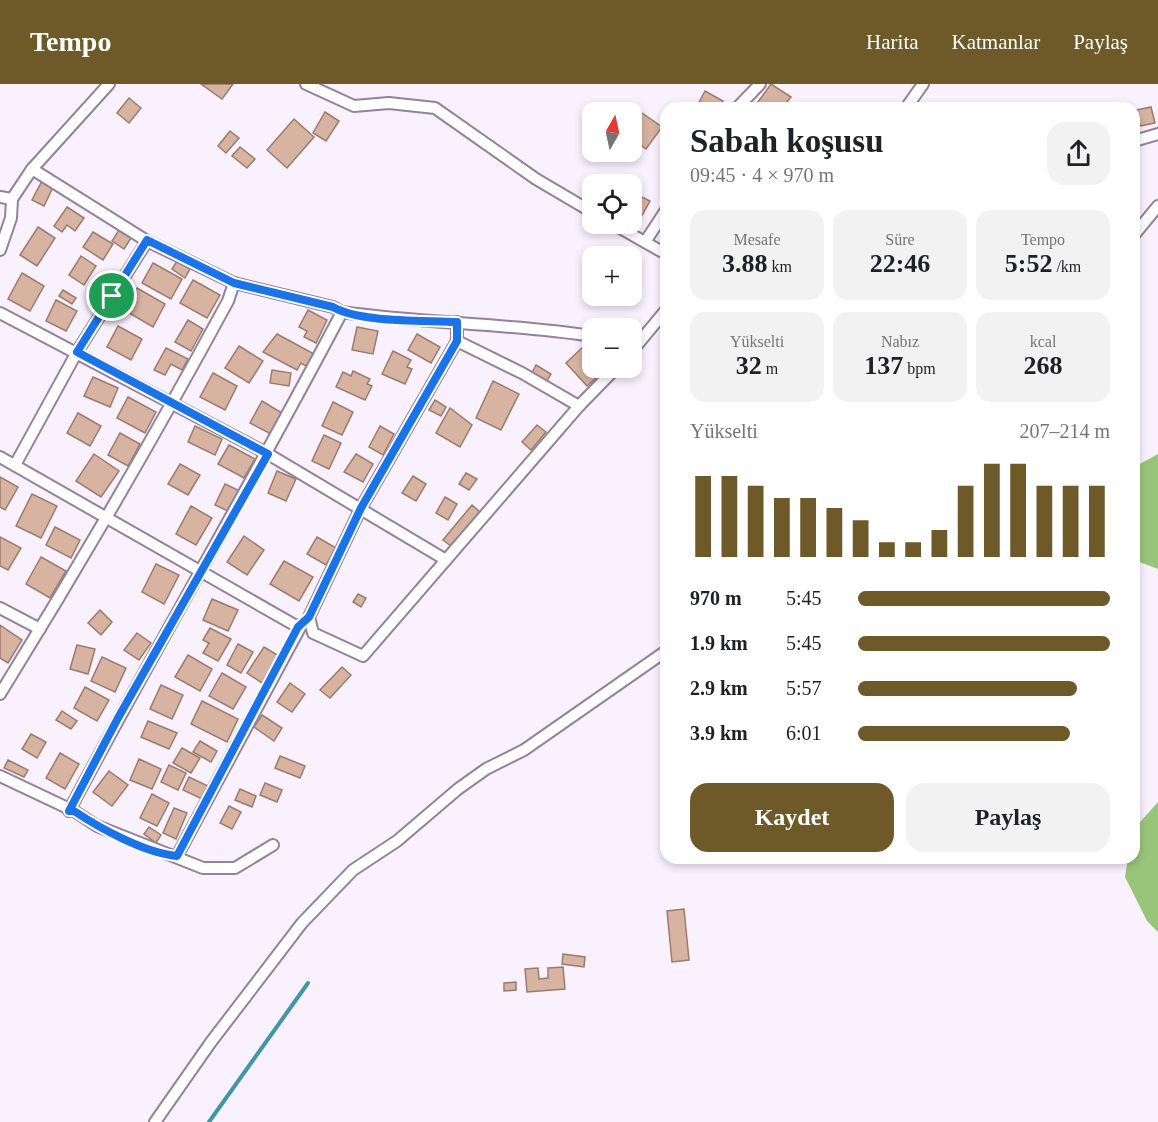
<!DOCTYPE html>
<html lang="tr">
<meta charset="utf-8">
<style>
:root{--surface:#fff;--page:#f2f2f2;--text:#202124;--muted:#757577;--accent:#6e5a29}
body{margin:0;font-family:Georgia,serif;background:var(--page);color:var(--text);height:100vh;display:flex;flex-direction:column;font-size:22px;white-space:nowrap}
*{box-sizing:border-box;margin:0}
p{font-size:20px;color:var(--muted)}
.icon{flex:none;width:33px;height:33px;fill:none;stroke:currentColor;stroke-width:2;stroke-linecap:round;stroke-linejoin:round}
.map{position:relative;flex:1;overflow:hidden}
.side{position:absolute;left:660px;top:18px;width:480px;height:762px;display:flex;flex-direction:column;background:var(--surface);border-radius:18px;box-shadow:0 3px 9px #0003}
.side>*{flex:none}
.needle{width:39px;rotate:9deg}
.buttons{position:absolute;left:582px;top:18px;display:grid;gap:12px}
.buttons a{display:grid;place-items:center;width:60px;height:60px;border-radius:12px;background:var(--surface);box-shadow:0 3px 9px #0003;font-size:30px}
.pin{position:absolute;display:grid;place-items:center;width:51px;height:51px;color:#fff;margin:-26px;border:3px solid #fff;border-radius:50%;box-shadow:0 2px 6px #0007}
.round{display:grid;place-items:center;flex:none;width:63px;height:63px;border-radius:18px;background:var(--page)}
.head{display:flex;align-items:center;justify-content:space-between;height:102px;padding:0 30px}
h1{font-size:33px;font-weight:700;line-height:45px}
.figures{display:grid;grid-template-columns:repeat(3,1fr);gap:9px;height:102px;padding:6px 30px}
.figures div{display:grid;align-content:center;border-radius:15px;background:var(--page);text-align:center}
.figures b{font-size:26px;font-weight:700}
.figures small{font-size:16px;font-weight:400}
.figures p{font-size:16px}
.chart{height:168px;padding:12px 30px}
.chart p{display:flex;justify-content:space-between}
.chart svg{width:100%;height:108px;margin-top:6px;stroke:var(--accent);stroke-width:6}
.action{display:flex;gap:12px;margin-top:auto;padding:12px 30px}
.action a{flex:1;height:69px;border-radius:18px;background:var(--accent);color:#fff;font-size:24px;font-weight:700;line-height:69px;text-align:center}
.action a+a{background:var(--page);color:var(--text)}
ul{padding:0 30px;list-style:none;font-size:20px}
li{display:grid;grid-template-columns:96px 72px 1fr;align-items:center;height:45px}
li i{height:15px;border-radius:8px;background:var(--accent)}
header{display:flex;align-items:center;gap:36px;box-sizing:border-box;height:84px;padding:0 30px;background:var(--accent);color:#fff}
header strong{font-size:28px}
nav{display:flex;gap:33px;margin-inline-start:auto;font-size:21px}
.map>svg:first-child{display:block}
.forest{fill:#99c57a}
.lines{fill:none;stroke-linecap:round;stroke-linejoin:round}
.stream{stroke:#4197a8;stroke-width:4}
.building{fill:#d7b3a2;stroke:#9d7b6b;stroke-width:1.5}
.street-casing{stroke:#93819f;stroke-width:14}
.street{stroke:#fff;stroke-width:10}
.route-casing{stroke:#fff;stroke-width:12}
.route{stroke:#1a73e8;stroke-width:8}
</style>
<header>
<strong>Tempo</strong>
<nav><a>Harita</a><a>Katmanlar</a><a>Paylaş</a></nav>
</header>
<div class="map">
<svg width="1158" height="1038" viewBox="0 0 1158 1038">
<rect width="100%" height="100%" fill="#f9f1fe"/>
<g class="forest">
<path d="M1158 370V485L1134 476V391L1138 381Z"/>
<path d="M1158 718V848L1147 837 1125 793 1128 774H1134V745Z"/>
</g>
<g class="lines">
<path class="stream" d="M209 1038 308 899"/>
</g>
<g class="building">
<path d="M201 0H233L222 15Z"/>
<path d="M771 0 791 13 782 24H765L758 18Z"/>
<path d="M705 7 723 17 719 24H696Z"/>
<path d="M129 14 141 24 129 39 117 29Z"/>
<path d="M1151 23 1155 39 1140 42 1136 26Z"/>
<path d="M325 28 339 37 326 57 313 49Z"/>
<path d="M642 29 662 43 646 65 632 55V44Z"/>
<path d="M294 35 314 53 287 84 267 66Z"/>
<path d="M230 47 239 54 226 69 218 62Z"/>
<path d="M240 63 255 75 247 84 232 72Z"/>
<path d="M43 95 54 101 44 122 32 116Z"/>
<path d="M632 108 650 117 640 135 632 131Z"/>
<path d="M67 123 84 134 75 147 67 141 62 148 54 142Z"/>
<path d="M38 143 55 154 37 182 20 171Z"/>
<path d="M119 146 131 154 124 165 112 157Z"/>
<path d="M93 148 113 160 103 176 83 163Z"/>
<path d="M81 172 96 182 84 201 69 191Z"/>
<path d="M177 177 190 185 185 194 172 185Z"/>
<path d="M153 179 182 195 171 215 142 199Z"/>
<path d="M22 189 44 202 30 227 8 215Z"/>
<path d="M104 191 115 198 105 214 94 207Z"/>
<path d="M193 196 220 211 207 234 180 219Z"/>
<path d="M137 204 165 220 153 243 124 226Z"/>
<path d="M63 206 76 214 72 220 59 212Z"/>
<path d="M56 216 77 227 66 247 46 237Z"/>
<path d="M308 226 327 236 316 259 304 253 307 247 299 243Z"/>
<path d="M188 236 203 245 191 267 175 258Z"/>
<path d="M118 242 142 255 131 276 107 263Z"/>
<path d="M357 243 378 247 373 270 352 266Z"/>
<path d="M277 250 316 271 309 284 301 279 297 286 263 268Z"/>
<path d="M417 250 440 263 431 279 408 266Z"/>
<path d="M586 260 592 268V284H607L587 302 566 279Z"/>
<path d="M239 262 263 277 249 299 225 284Z"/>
<path d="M166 264 188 275 182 286 171 280 165 291 154 286Z"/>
<path d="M393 267 411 276 407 283 412 285 405 300 382 290Z"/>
<path d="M536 281 551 290 545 300 531 291Z"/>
<path d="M272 286 291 289 289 302 270 299Z"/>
<path d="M353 287 370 295 367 300 372 302 365 316 336 303 343 288 351 292Z"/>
<path d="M213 289 237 302 225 326 200 313Z"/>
<path d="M93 293 118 304 110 323 84 312Z"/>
<path d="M493 297 519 310 501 346 476 334Z"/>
<path d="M128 313 156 328 145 349 117 334Z"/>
<path d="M435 316 446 323 441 332 429 326Z"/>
<path d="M262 317 282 329 271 350 250 339Z"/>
<path d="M333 318 353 328 342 351 322 342Z"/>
<path d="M450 324 472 341 460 363 436 349Z"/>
<path d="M78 329 101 342 90 362 67 349Z"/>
<path d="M537 341 546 348 531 366 522 358Z"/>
<path d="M195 342 222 355 215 371 188 358Z"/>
<path d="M380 342 394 350 383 371 369 363Z"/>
<path d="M120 349 140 360 128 382 108 371Z"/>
<path d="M324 351 341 359 329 385 312 377Z"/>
<path d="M229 361 255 375 244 394 218 380Z"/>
<path d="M94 370 119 387 101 413 76 397Z"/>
<path d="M356 370 373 380 363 398 344 388Z"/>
<path d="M180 380 200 391 188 411 168 400Z"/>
<path d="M277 387 296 395 286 417 268 409Z"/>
<path d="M466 389 477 395 469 406 459 400Z"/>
<path d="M413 392 426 400 416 417 402 409Z"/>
<path d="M0 393 18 403 5 426 0 423Z"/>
<path d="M225 400 240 407 230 428 215 421Z"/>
<path d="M32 410 57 422 41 454 16 442Z"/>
<path d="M445 413 457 420 448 436 436 429Z"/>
<path d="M472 421 480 428 452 463 443 456Z"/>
<path d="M191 422 212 434 196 461 176 450Z"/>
<path d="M55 443 80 456 71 474 46 461Z"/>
<path d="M244 452 264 466 247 491 227 478Z"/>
<path d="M0 453 21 464 8 486 0 482Z"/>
<path d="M317 453 336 464 326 481 307 470Z"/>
<path d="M41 473 66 487 50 514 26 500Z"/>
<path d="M284 477 313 493 299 517 270 500Z"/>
<path d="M156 480 179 491 164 520 142 508Z"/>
<path d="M358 510 366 514 361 523 353 518Z"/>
<path d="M212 515 238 526 228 547 203 536Z"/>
<path d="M100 526 112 538 101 551 88 539Z"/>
<path d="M0 541 22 556 8 579 0 574Z"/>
<path d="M210 544 231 555 218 577 203 569 209 559 203 556Z"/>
<path d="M137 549 151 559 139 576 124 566Z"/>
<path d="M238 560 253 568 241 589 227 581Z"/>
<path d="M77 561 95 565 88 590 70 585Z"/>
<path d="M264 563 279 572 262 599 247 589Z"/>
<path d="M188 571 212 585 200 607 175 593Z"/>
<path d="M102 573 126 584 115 608 91 597Z"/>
<path d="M342 583 351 591 330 614 320 606Z"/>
<path d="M222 589 246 603 233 625 209 612Z"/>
<path d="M290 599 305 610 292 628 277 618Z"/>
<path d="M161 601 183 611 172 635 150 625Z"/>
<path d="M85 603 109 616 97 637 74 624Z"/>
<path d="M202 617 238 635 227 658 191 640Z"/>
<path d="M62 627 77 637 71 645 56 636Z"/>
<path d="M262 631 282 644 274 657 254 643Z"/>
<path d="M148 637 177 649 169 665 141 653Z"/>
<path d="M31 650 46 658 37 674 22 665Z"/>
<path d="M200 657 217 667 211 678 193 668Z"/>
<path d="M182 664 200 674 191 689 173 679Z"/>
<path d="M60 669 79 680 65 705 46 694Z"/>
<path d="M280 672 305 682 300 694 275 684Z"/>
<path d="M139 675 161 685 152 705 130 696Z"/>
<path d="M8 676 28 686 24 693 4 684Z"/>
<path d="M169 681 186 689 178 706 161 698Z"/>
<path d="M109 687 128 701 112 722 93 708Z"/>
<path d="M189 693 208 702 202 715 183 706Z"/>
<path d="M265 699 282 706 277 718 260 711Z"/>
<path d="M240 705 256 712 252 723 235 716Z"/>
<path d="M152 710 169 719 157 742 140 734Z"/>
<path d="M229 722 241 728 232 745 220 739Z"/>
<path d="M174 724 187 729 176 755 163 749Z"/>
<path d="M149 743 161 751 156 759 144 750Z"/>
<path d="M684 825 689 876 672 878 667 827Z"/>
<path d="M563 870 585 873 584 883 562 880Z"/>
<path d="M563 883 565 905 527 908 525 885 538 884 539 895 548 894V884Z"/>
<path d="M516 898V906L504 907V899Z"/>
</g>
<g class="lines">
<defs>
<g id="street">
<path d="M306 0 354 22 389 19 435 24 536 95 592 128"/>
<path d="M737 24 760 0"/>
<path d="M906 24 923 0"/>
<path d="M1134 57 1158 50"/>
<path d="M32 85 147 157 234 199 333 223 342 228C254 396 158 559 69 727"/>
<path d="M0 113 12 115"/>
<path d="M613 140 666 170"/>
<path d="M1134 151 1158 122"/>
<path d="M645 158 666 126"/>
<path d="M0 166 11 134 12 115 32 85 109 0"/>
<path d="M342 228C425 240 509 239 592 252"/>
<path d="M0 229 268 370 446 476"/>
<path d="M457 238V257L361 424 309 533 313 549 363 572 579 322 616 284"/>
<path d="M457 257 522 289 579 322"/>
<path d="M632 267 666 226"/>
<path d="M0 373 298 543"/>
<path d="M15 381 77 268 147 157"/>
<path d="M0 524 40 545"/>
<path d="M0 610C80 481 156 350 228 217L234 199"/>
<path d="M0 692 74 727 97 742 203 784H235L273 761"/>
<path d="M177 772 302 540"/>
<path d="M155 1038 211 958 302 839 353 786 397 757 458 705 486 685 524 666 666 567"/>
</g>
</defs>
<use href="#street" class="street-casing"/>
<use href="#street" class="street"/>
</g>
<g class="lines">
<defs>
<path id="route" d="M147 156 234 199 333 223C361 239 423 236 457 238V257L361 424 309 533 298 543 177 772C145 769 101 745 74 727H69L118 634 268 370 77 268Z"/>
</defs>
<use href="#route" class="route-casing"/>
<use href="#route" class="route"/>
</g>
</svg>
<div class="buttons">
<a><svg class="needle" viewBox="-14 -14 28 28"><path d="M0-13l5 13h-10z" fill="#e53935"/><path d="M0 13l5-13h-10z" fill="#757577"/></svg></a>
<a><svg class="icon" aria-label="locate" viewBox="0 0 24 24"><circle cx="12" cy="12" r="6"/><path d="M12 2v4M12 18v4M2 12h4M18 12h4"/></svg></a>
<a>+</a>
<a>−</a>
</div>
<div class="pin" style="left:112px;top:212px;background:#1e9e55"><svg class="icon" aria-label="arrive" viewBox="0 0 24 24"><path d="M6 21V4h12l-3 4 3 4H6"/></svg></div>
<section class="side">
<div class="head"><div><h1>Sabah koşusu</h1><p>09:45 · 4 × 970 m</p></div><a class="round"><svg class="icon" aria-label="share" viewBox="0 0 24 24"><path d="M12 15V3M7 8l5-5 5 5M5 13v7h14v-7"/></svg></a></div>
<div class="figures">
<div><p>Mesafe</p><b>3.88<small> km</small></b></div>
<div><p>Süre</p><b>22:46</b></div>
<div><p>Tempo</p><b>5:52<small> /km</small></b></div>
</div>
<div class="figures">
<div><p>Yükselti</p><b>32<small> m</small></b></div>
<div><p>Nabız</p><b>137<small> bpm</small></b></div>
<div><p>kcal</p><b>268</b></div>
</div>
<div class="chart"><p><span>Yükselti</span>207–214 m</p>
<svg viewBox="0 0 160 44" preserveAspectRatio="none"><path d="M5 44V11M15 44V11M25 44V15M35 44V20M45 44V20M55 44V24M65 44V29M75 44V38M85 44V38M95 44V33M105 44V15M115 44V6M125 44V6M135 44V15M145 44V15M155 44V15"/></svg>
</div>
<ul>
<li><b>970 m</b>5:45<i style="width:100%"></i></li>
<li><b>1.9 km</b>5:45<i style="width:100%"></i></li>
<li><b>2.9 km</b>5:57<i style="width:87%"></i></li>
<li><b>3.9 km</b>6:01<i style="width:84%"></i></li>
</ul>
<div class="action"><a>Kaydet</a><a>Paylaş</a></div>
</section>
</div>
